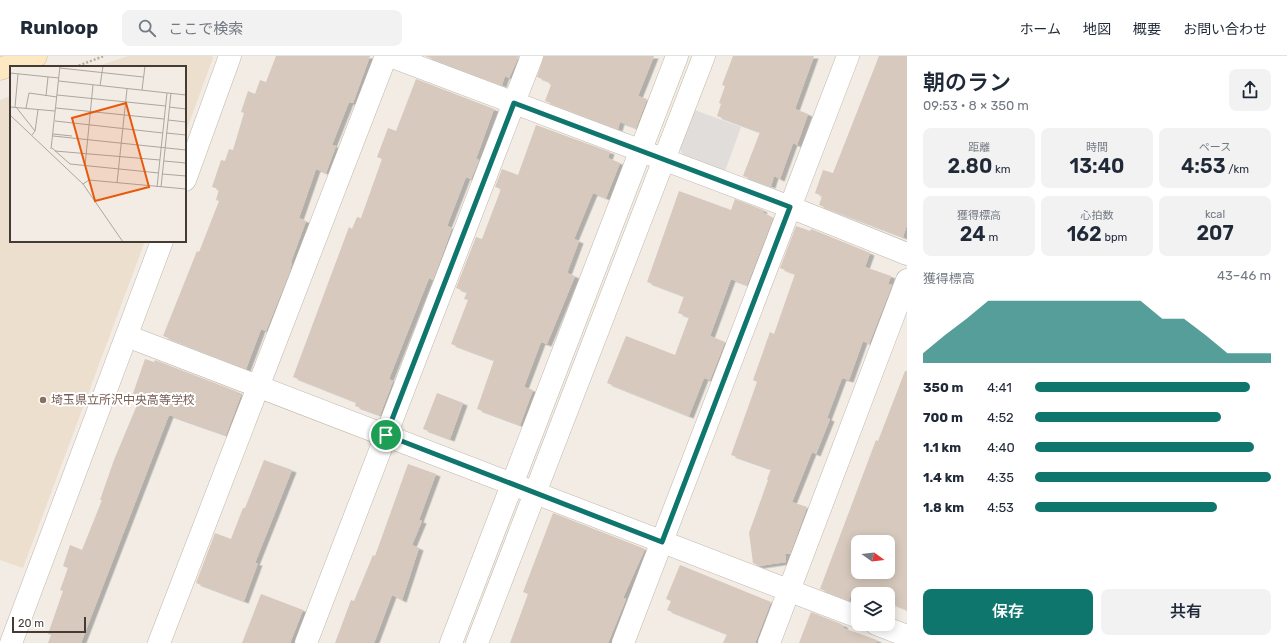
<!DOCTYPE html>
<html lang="ja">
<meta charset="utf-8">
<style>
:root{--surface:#fff;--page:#f2f2f3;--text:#1f2937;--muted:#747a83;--line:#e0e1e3;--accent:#0f766e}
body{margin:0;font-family:Rubik,"Noto Sans JP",sans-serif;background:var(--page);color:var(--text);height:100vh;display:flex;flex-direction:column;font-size:15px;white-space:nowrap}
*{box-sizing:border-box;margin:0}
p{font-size:13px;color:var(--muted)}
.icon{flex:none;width:22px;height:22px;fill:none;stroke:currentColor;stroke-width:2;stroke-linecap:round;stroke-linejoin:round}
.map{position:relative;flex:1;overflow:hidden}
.sheet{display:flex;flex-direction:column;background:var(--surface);width:380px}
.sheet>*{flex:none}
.needle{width:26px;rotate:105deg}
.tools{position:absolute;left:851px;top:479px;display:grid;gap:8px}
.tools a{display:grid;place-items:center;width:44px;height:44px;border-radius:8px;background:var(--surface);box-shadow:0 2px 10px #0003;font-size:20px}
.scale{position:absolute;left:12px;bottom:10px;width:74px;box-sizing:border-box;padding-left:4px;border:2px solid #443c34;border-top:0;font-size:11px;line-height:14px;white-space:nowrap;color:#443c34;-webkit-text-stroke:3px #fff;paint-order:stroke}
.pin{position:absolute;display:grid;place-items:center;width:34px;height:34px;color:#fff;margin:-17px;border:2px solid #fff;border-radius:50%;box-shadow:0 1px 4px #0007}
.round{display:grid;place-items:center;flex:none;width:42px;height:42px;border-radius:8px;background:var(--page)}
.summary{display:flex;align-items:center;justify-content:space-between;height:68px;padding:0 16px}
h1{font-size:22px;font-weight:600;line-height:30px}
.stats{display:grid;grid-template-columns:repeat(3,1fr);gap:6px;height:68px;padding:4px 16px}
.stats div{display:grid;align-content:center;border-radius:8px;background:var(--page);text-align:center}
.stats b{font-size:20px;font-weight:600}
.stats small{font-size:11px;font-weight:400}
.stats p{font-size:11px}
.chart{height:112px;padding:8px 16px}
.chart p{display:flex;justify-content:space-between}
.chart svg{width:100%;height:72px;margin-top:4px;fill:var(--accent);opacity:.7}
.action{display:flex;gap:8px;margin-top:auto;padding:8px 16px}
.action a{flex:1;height:46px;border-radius:8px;background:var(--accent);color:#fff;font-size:16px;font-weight:600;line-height:46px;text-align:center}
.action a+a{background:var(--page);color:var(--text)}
ul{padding:0 16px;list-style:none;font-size:13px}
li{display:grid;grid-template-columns:64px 48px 1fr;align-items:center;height:30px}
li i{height:10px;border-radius:5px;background:var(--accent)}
header{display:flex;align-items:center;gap:24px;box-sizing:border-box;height:56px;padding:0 20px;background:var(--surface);border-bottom:1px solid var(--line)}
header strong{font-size:19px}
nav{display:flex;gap:22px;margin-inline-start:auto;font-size:14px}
.search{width:280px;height:36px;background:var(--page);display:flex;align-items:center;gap:10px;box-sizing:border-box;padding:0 14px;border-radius:8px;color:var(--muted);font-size:15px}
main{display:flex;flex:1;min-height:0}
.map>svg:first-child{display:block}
.education{fill:#ecdfce}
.parking{fill:#e0ddda}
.building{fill:#d7c9bd;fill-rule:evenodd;filter:url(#shadow)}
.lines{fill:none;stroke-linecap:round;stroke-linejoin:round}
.street-casing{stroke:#c1b6aa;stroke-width:23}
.secondary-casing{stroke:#d3ba94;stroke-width:23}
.path{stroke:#bfad98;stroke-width:2.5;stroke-dasharray:2 2;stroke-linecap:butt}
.street{stroke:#fff;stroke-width:22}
.secondary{stroke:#fee8c2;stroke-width:22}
.route-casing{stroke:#fff;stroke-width:8}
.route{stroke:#0f766e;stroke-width:5}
.education-dot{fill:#8d6e63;stroke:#fff;stroke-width:1.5}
.labels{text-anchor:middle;stroke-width:4;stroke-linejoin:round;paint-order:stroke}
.education-label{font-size:12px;fill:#785e54;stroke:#fff;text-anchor:start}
.inset-road{fill:none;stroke:#aca69e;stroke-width:1}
.view{fill:#e8590c;fill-opacity:0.15;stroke:#e8590c;stroke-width:2}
.inset-edge{fill:none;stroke:#443c34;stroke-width:2}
</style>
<header>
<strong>Runloop</strong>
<div class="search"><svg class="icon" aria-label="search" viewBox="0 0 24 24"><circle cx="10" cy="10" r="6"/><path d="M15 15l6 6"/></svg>ここで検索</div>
<nav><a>ホーム</a><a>地図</a><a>概要</a><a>お問い合わせ</a></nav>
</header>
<main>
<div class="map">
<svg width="907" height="587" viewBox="0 0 907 587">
<defs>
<filter id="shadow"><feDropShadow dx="4.5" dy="2.5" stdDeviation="0" flood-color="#0004"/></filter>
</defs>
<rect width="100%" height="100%" fill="#f2ece5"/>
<g class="education">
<path d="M128 0H212L213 2 185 78V11H95Z"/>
<path d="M11 40V185H145L23 512 0 504V44Z"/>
</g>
<path class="parking" d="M692 53 741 71 725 115 683 99 678 89Z"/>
<g class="building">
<path d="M276 0H370L353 47 349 46 332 89 336 90 326 117 316 113 299 162 306 165 291 206H292L290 215 266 275 261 273 246 313 163 280 197 195 199 196 219 145 216 144 219 133 212 131 221 104 225 105 229 93 233 94 244 57 241 56 248 35 255 38 260 24 266 26Z"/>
<path d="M425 0H519L509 22 505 20 502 29Z"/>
<path d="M544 0H654L638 40 647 43 636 72 620 66 618 73 545 45 551 29 549 28 550 26 537 21Z"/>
<path d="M733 0H814L795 53 808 58 797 89 793 87 780 123 774 120 771 130 743 120 760 76 717 60 721 48 719 47 725 30 722 29Z"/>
<path d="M879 0H907V169L903 181 819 149 822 140 815 137 823 114 833 117Z"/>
<path d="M416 23 494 53 476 103 479 104 471 123 466 121 447 170 452 172 433 224 429 222 389 323 393 325 380 359 355 350 356 346 293 321 349 171 352 173 357 161 361 162 382 103 377 101 388 72 396 75Z"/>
<path d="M536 69 610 96 608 102 620 107 606 142 593 137 574 183 579 185 567 217 575 220 547 288 541 286 524 331 533 334 520 369 477 353 494 304 451 288 468 244 464 243 467 236 456 232 476 181 482 183 501 133 495 131 502 113 518 119Z"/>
<path d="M679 135 731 154 735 143 763 154 762 156 773 162 747 229 731 223 710 280 725 286 710 324 704 322 689 360 607 327 626 280 675 299 689 261 678 257 684 240 647 226Z"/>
<path d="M796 170 810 175 811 173 870 197 865 211 891 220 888 228 892 229 869 288 863 285 849 324 842 322 827 362 830 363 816 398 812 396 792 446 807 451 790 498H785L786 506 759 510 753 507 749 477 768 424 767 423 771 413 731 399 757 326 753 324 770 276 774 278 795 218 780 212Z"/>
<path d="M145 303 154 306 155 304 238 336 237 338 241 339 226 379 169 359 81 587H48L51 579 48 578 63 535 60 534 68 512 63 510 70 489 82 494 102 444H100L114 404 137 349 130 346Z"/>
<path d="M905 315H907V554L888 546V538H852L849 544 820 533 876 384 878 385ZM858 486H888V516H858Z"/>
<path d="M437 337 463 347 450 383 423 373Z"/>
<path d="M264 404 292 414 255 507H258L244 545 196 527 215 477 231 483 243 452H245Z"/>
<path d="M408 408 436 418 419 464 422 465 412 489 419 492 402 544 392 539 374 587H335L351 544 354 545 373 499 375 500Z"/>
<path d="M553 457 645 493 623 542 626 543 608 587H510L528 538 523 536Z"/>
<path d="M680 509 771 546 755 587H723L727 578 667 554 671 545 666 543Z"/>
<path d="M261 538 303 554 290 587H242Z"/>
<path d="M811 556 841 568 844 570 843 572 877 584 876 587H799Z"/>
</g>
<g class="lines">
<defs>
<g id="street">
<path d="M390 0 790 151 907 198"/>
<path d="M185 124 230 0"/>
<path d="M127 280 858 561"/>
<path d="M876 568 907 580"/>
<path d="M11 587 162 185"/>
<path d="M159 587 386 0"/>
<path d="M306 587 532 0"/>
<path d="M451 587 677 0"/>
<path d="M477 587 704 0"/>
<path d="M623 587 848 0"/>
<path d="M769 587 907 224"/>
</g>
<path id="secondary" d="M0 13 36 0"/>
</defs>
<use href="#street" class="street-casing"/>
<use href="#secondary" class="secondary-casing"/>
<path class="path" d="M75 11 104 0"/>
<use href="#street" class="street"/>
<use href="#secondary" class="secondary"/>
</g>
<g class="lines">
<defs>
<path id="route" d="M514 47 790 151 662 486 386 379Z"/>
</defs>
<use href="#route" class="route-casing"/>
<use href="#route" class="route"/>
</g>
<circle class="education-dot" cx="43" cy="344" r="4"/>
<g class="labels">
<g class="education-label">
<text x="51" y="348">埼玉県立所沢中央高等学校</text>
</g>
</g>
<g transform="translate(10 10)">
<rect width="176" height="176" fill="#f2ece5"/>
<path class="inset-road" d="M50 2 133 11M0 7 49 12M49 15 176 29M90 20 93 0M132 24 135 0M47 29 156 40M36 30 38 11M0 41 45 45M5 41 8 8M6 41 25 65 22 69M159 41 176 43M16 42 19 27 47 31M46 42 154 53M0 49 73 118 113 176M158 54 176 56M45 55 153 67M25 65 28 44M156 67 176 69M43 68 62 70M43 70 176 84M42 82 60 98 149 107M41 83 50 0M45 85 150 94M154 95 176 97M75 100 83 19M152 108 176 110M107 117 117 23M73 118 79 114 176 123M147 121 157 27M151 121 161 27"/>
<path class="view" d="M116 37 139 121 85 135 62 52Z"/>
<rect width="176" height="176" class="inset-edge"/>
</g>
</svg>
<div class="tools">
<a><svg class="needle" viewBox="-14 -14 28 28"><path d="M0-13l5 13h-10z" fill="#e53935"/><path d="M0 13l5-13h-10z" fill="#747a83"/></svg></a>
<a><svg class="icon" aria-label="layers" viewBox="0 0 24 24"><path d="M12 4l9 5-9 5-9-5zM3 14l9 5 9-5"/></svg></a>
</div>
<div class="scale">20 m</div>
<div class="pin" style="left:386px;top:379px;background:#1e9e55"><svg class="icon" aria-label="arrive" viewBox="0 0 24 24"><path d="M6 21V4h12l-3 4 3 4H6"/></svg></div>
</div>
<section class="sheet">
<div class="summary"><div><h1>朝のラン</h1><p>09:53 · 8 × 350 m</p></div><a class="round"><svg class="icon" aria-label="share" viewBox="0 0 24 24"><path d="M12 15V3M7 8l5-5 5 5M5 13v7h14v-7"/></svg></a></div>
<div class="stats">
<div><p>距離</p><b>2.80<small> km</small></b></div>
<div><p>時間</p><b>13:40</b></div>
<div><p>ペース</p><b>4:53<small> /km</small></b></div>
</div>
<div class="stats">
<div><p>獲得標高</p><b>24<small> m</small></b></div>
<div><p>心拍数</p><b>162<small> bpm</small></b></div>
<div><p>kcal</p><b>207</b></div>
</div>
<div class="chart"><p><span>獲得標高</span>43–46 m</p>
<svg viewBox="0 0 160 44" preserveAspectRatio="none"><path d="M0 44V38L10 27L20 17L30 6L40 6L50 6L60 6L70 6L80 6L90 6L100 6L110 17L120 17L130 27L140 38L150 38L160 38V44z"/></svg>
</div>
<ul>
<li><b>350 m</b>4:41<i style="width:91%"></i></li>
<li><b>700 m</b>4:52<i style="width:79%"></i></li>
<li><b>1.1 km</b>4:40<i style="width:93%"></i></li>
<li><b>1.4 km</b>4:35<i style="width:100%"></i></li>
<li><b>1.8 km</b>4:53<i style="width:77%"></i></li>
</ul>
<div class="action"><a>保存</a><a>共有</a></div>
</section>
</main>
